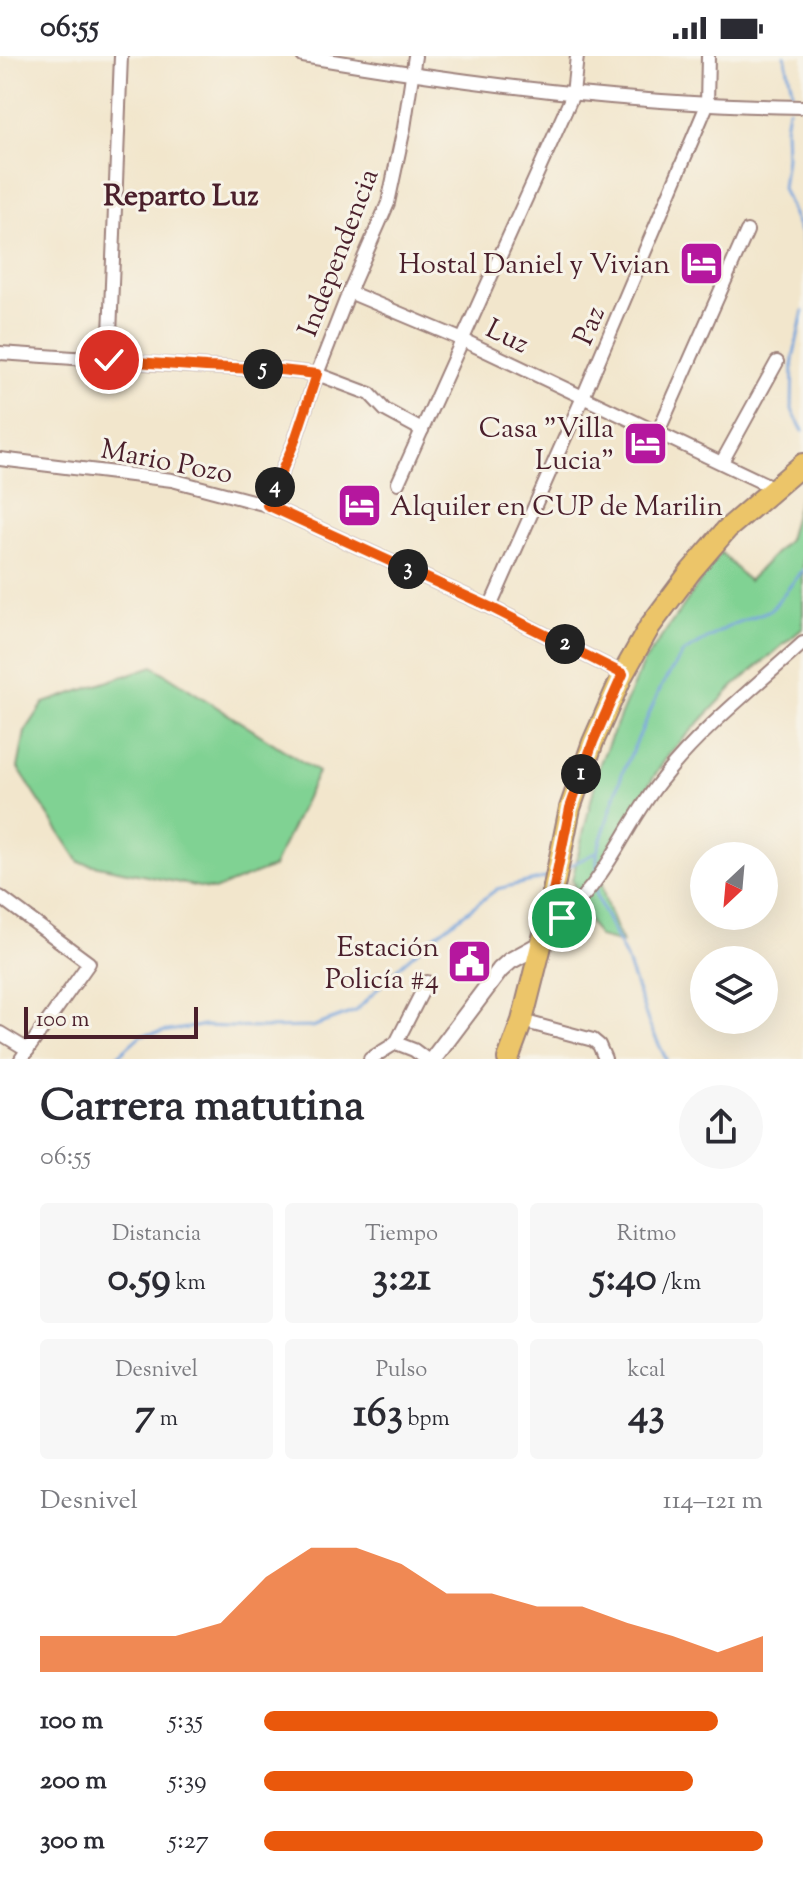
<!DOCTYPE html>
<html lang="es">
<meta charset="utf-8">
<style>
:root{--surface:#fff;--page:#f7f7f7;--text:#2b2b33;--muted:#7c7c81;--accent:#ea580c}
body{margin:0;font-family:"Sorts Mill Goudy",serif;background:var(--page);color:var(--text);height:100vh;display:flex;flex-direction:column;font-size:30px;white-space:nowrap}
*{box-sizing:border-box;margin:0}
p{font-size:26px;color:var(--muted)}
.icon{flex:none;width:44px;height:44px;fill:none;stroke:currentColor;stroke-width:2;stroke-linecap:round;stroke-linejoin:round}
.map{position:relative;height:1003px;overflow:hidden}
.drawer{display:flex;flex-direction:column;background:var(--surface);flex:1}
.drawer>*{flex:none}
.needle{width:52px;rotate:206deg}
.tools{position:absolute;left:690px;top:786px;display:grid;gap:16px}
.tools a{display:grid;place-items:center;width:88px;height:88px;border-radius:50%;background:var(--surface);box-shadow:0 8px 32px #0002;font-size:40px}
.scale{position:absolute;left:24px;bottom:20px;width:174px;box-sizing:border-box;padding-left:8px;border:4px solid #4a1f2b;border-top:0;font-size:22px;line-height:28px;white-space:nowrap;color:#4a1f2b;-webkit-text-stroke:6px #f7f3e8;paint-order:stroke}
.pin{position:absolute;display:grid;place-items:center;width:68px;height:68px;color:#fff;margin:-34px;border:4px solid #fff;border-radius:50%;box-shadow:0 2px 8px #0007}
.km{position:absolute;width:40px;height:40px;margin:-20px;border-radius:50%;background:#222;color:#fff;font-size:22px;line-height:40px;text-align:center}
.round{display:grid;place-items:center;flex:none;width:84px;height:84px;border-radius:42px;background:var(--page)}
.summary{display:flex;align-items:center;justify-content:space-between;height:136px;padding:0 40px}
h1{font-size:44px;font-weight:700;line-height:60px}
.metrics{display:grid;grid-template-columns:repeat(3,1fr);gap:12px;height:136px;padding:8px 40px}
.metrics div{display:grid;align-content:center;border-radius:8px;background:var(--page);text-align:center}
.metrics b{font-size:40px;font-weight:700}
.metrics small{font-size:22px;font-weight:400}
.metrics p{font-size:22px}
.chart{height:224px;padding:16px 40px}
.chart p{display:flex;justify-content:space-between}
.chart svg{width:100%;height:144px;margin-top:8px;fill:var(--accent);opacity:.7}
ul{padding:0 40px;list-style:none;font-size:26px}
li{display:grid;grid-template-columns:128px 96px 1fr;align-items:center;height:60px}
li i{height:20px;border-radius:10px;background:var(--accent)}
.status{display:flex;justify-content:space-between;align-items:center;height:56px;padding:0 40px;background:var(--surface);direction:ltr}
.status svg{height:22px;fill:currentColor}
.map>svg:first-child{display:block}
.green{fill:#80d293;stroke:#65785f;stroke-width:2}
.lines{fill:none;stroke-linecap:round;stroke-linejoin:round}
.stream{stroke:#71a1db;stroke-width:3}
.minor-casing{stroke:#9e827c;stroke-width:16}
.tertiary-casing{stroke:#9e827c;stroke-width:20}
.primary-casing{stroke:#9e827c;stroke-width:24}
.minor{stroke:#fff;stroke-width:12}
.tertiary{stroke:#fff;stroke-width:16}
.primary{stroke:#ecc569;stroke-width:20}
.route-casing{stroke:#fff;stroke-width:16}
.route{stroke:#ea580c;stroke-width:10}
.labels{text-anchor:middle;stroke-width:6;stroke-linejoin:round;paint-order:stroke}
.street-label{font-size:28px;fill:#4a1f2b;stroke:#f7f3e8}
.poi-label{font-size:28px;fill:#4a1f2b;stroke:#f7f3e8;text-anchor:end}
.neighbourhood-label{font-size:30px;font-weight:bold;fill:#4a1f2b;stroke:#f7f3e8}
</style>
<div class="status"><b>06:55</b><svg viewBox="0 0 49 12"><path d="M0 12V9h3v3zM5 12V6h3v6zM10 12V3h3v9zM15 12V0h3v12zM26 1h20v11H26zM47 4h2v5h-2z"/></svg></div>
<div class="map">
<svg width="803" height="1003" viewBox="0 0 803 1003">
<rect width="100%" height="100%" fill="#f7f3e8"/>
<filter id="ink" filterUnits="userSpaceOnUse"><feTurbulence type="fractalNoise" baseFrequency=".0125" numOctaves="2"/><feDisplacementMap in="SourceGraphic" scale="16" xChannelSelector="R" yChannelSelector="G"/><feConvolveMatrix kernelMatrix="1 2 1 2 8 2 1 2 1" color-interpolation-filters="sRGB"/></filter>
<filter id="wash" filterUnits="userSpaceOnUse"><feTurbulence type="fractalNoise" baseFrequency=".006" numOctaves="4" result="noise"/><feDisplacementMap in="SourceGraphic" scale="32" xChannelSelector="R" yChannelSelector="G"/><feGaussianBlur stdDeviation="1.8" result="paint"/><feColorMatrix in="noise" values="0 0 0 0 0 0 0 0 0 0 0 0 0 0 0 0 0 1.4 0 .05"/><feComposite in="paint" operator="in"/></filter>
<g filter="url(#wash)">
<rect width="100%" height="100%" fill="#f2e6cc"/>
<g class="green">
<path d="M803 428V572L734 630 669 698 637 746 605 798C595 831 610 857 622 887L599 881 583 857 572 824 600 707 642 609 721 496 748 525 788 484Z"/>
<path d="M153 610 318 716 273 811 214 834 79 806 18 712 25 676 44 647Z"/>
</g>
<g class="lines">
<g class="stream">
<path d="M785 0 792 34 790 46"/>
<path d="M788 53 785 72 786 101 782 132 802 180 803 196"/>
<path d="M803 255 793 303 792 354 803 375"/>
<path d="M565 812 597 796"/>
<path d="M597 813V796L622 718 662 629 683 597 731 569 771 554 803 514"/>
<path d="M596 833V840L626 902 649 968 666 1003"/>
<path d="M114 1003 141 979 201 970 263 972 312 971 356 955 402 908 433 881 497 833 548 821"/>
</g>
</g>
</g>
<g filter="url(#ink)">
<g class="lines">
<defs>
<g id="minor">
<path d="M303 0C469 28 635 49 803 51"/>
<path d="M349 236 463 284 774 432"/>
<path d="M0 297 206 311 281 314 317 318 370 338 385 354 422 374"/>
<path d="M109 304 121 0"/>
<path d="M658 376 747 175"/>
<path d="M0 403 172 424 267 449 490 551 623 618"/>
<path d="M722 406 777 306"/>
<path d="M398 427 573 38 577 0"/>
<path d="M267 449 294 387 317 318 349 236 388 147 404 72 415 0"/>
<path d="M490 551 583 341 707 49 708 0"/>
<path d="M0 841 89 907 21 1003"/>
<path d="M546 870C602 841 623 770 662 723 700 674 757 629 803 587"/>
<path d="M522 965 593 984 599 989 605 1003"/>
<path d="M0 977 28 994"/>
<path d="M396 987 427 926"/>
<path d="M370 1003 396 987 414 994 426 1003"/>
</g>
<path id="tertiary" d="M433 1003 500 914 510 905 541 888"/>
<path id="primary" d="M508 1003 522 965 546 870 570 752 593 686 623 618 650 570 691 515 727 473 803 408"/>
</defs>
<use href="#minor" class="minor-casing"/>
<use href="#tertiary" class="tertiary-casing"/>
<use href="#primary" class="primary-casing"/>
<use href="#minor" class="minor"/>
<use href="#tertiary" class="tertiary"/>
<use href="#primary" class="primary"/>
</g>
</g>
<g class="lines" filter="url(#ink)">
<defs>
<path id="route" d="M109 304 206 311 281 314 317 318 294 387 267 449 490 551 623 618 593 686 570 752 546 870 562 862"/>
</defs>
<use href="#route" class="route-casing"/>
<use href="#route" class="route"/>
</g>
<defs>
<symbol id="hotel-square" viewBox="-11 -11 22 22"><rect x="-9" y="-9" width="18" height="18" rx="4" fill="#b5179e" stroke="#f7f3e8"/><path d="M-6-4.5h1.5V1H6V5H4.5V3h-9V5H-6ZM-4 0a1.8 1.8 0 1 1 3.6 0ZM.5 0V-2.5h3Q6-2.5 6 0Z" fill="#fff"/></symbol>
<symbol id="civic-square" viewBox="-11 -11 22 22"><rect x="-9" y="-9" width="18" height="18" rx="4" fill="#b5179e" stroke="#f7f3e8"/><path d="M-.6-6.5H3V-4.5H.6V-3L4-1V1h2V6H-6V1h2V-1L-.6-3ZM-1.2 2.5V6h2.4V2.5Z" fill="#fff"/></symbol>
</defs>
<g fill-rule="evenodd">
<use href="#hotel-square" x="676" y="182" width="51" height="51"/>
<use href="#hotel-square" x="620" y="362" width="51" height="51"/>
<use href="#hotel-square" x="334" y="424" width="51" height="51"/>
<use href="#civic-square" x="444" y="880" width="51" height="51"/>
</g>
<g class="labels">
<g class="street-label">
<text transform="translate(337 196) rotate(-69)" y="10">Independencia</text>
<text transform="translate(588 269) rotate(-67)" y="10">Paz</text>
<text transform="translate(508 279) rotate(26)" y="10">Luz</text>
<text transform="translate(167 404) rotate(11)" y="10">Mario Pozo</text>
</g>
<g class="poi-label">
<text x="670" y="217">Hostal Daniel y Vivian</text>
<text x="614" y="381">Casa "Villa<tspan x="614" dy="32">Lucia"</tspan></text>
<text x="390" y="459" text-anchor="start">Alquiler en CUP de Marilin</text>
<text x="439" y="900">Estación<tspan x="439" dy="32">Policía #4</tspan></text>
</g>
<g class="neighbourhood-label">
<text x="181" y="149">Reparto Luz</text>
</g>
</g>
</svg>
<div class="tools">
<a><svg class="needle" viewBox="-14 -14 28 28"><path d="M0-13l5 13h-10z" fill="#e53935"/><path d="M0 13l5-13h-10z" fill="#7c7c81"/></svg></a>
<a><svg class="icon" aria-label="layers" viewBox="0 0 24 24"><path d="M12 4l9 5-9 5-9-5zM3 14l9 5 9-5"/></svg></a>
</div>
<div class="scale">100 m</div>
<div class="pin" style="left:562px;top:862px;background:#1e9e55"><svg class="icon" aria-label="arrive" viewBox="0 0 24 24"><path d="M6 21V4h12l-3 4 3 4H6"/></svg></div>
<div class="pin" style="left:109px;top:304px;background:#d93025"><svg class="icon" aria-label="check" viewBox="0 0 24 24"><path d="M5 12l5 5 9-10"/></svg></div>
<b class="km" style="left:581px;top:718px">1</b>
<b class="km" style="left:565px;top:588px">2</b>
<b class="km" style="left:408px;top:513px">3</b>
<b class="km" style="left:275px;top:431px">4</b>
<b class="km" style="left:263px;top:313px">5</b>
</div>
<section class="drawer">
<div class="summary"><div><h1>Carrera matutina</h1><p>06:55</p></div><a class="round"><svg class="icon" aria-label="share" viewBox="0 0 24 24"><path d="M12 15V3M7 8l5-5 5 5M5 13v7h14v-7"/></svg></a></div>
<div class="metrics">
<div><p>Distancia</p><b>0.59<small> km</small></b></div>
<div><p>Tiempo</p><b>3:21</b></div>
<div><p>Ritmo</p><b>5:40<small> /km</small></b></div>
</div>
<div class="metrics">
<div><p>Desnivel</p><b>7<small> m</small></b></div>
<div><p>Pulso</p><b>163<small> bpm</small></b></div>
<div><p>kcal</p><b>43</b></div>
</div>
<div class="chart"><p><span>Desnivel</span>114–121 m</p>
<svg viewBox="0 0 160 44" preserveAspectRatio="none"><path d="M0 44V33L10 33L20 33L30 33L40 29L50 15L60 6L70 6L80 11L90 20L100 20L110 24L120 24L130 29L140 33L150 38L160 33V44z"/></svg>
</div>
<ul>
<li><b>100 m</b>5:35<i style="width:91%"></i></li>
<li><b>200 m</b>5:39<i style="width:86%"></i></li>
<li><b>300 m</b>5:27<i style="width:100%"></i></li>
</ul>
</section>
